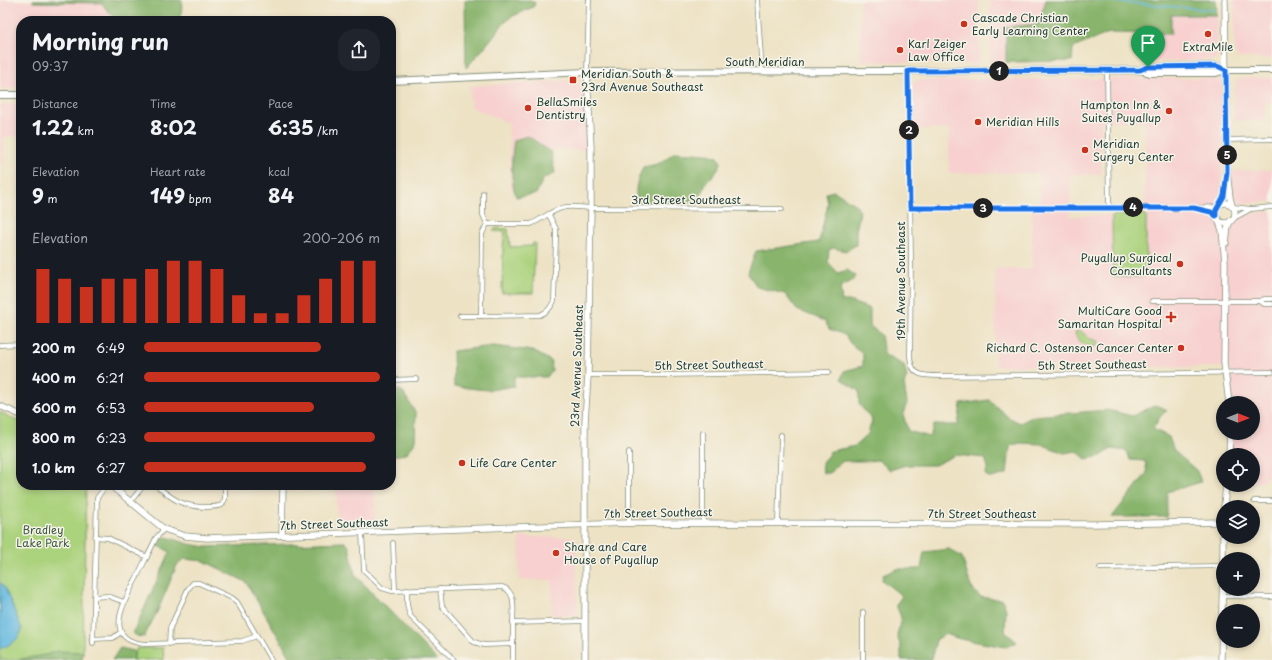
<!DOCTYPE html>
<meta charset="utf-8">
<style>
:root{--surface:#171b24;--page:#20242c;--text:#f1f3f6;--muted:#9ea1a6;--accent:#c8321e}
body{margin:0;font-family:"Playpen Sans",sans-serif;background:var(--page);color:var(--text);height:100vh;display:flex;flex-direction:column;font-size:15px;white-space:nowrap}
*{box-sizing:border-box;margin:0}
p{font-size:13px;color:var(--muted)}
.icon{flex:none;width:22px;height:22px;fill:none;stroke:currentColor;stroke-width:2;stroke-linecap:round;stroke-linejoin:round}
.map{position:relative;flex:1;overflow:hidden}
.drawer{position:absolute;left:16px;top:16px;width:380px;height:474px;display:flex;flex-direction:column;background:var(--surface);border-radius:16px;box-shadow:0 2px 6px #0003}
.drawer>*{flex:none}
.needle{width:26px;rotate:90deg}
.tools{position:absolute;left:1216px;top:396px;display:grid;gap:8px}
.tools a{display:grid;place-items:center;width:44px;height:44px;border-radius:50%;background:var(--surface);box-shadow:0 2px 6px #0003;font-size:20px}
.pin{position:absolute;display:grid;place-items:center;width:34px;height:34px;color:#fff;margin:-41px -17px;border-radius:50% 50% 50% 0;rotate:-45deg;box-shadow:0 0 4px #0007}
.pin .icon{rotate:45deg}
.km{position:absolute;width:20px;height:20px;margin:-10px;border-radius:50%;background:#222;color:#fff;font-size:11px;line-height:20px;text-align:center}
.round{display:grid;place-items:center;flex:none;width:42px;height:42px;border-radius:16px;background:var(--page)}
.overview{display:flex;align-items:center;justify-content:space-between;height:68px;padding:0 16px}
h1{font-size:22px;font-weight:700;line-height:30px}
.figures{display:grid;grid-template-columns:repeat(3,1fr);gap:6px;height:68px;padding:4px 16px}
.figures div{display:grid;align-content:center}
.figures b{font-size:20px;font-weight:700}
.figures small{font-size:11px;font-weight:400}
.figures p{font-size:11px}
.chart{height:112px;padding:8px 16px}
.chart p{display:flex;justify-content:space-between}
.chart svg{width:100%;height:72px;margin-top:4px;stroke:var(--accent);stroke-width:6}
ul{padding:0 16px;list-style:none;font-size:13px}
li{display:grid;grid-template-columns:64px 48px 1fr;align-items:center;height:30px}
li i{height:10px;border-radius:5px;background:var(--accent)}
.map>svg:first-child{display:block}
.built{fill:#f7d0cf;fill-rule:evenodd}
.green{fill:#abd27d;stroke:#658858}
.forest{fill:#88b46c;stroke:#547850}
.water{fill:#64b9e0;stroke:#427b8a}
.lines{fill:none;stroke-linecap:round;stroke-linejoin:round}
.stream{stroke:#64b9e0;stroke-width:1.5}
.street-casing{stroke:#86907c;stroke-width:5.5}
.secondary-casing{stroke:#86907c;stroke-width:7}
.primary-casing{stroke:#86907c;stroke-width:8}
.street{stroke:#fff;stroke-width:4}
.secondary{stroke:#fff;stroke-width:5.5}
.primary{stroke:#fff;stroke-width:6}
.route-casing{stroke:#fff;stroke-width:8}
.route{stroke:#1a73e8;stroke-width:5}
.poi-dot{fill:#c8321e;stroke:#f7f3e8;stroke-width:1.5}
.labels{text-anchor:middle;stroke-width:3;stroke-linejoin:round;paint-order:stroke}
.poi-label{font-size:11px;fill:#1f3d34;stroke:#f7f3e8;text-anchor:start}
.street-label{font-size:11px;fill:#1f3d34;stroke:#f7f3e8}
.park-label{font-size:11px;fill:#3b5b43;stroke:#f7f3e8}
</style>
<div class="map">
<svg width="1272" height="660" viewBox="0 0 1272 660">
<rect width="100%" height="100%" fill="#f7f3e8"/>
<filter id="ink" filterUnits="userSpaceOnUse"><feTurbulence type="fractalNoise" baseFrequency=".025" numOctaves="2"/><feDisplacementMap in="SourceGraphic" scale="8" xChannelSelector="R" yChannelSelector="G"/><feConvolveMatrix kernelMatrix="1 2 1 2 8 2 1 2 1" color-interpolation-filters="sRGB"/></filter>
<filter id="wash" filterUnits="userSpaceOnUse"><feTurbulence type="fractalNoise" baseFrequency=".012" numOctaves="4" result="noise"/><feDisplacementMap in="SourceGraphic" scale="16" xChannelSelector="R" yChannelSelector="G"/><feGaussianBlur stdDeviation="0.9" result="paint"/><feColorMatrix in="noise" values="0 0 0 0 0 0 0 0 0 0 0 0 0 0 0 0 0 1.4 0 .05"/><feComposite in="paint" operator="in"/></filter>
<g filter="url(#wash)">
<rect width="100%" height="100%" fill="#ede2c4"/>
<g class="built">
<path d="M0 0 102 3 177 21H21V88L0 89Z"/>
<path d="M860 0H979V64L861 61Z"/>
<path d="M990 0H1046L1038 24 1006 27V62L990 61Z"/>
<path d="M1234 0H1272V58H1239L1235 53Z"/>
<path d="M1171 15H1217V58L1213 60 1140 62 1141 34H1171Z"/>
<path d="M1213 78 1222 83V195L1215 218 1219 226 1232 222 1236 218 1248 214 1272 211V469L1262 482 1253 483V455H1231V433H1253V403H1231L1230 367 995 366V269H1032V202H1040V173H949V129H913V83L918 80ZM1101 121H1145V202L1146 215 1070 216V175L1101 174Z"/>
<path d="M1241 78H1272V103H1265L1264 121 1234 120 1235 85 1237 80Z"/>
<path d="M571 80 579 83 583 91 587 131V150L540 149 537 189H510L509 123 471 107 469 86Z"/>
<path d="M21 104V136H3V165H0V105Z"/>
<path d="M1272 170V201L1243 204 1237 203 1234 200 1232 194V171Z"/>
<path d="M336 485H375V525H337Z"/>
<path d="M519 537H576L577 615H552V580H519Z"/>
</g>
<g class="green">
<path d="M1125 213 1146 215V271L1143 277H1113L1112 216 1113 215Z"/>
<path d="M496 228 508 229 510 247 532 246 533 243H535L533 293H502L503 247 505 232 493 231Z"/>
<path d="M1078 330 1082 332 1090 339 1098 341 1097 346C1087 348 1076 342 1075 332Z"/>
<path d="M0 412 21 423V485H86L83 652 65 660H0Z"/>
<path d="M137 648H163L164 660H132Z"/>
</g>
<g class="forest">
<path d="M33 0H182L181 21H118L106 9 102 3 33 2Z"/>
<path d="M465 0H531L535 3 533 7 511 17 502 25 484 48 466 68Z"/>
<path d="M1046 0H1216L1217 15H1171V34L1109 33 1073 48 1072 61 1006 62V27L1038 24Z"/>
<path d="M528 136 551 152 555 173 543 179 536 194 516 197C510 177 511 160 514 140Z"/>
<path d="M675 152 708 154 718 157 721 163 717 171 706 183 700 195 691 201 638 202C633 190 638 179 643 167L658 164Z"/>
<path d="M834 191 856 205 860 212 856 231V245L846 251 833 248 829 250 828 262 838 273 847 270 856 276 852 281 840 287 842 301H849L870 309V326L881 335 884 355 904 365 907 377 904 384 907 403 903 414 908 431 930 437 934 425H958L961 404 989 400 1008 417 1020 423 1034 416 1107 410 1132 416 1156 405 1167 410 1160 417 1153 429 1169 437 1174 451 1197 471 1201 482 1167 492V517H1112L1147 473 1145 461 1130 460 1127 451 1111 449 1101 456 1086 459 1077 451 1064 453 1041 444 1020 443 1010 446 1007 474 991 478 985 475 988 467 985 458 955 455 935 465H906L890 470 878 460 868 461H843L829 473H823L822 463 831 451 855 446 868 434 872 420 859 404V391L841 379 844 371 863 366V354L850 343 845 335 829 329 825 321 797 310 785 294 757 287 748 273 756 251 819 242 828 204 826 193Z"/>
<path d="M493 346 533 351 551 361 552 371 547 377H514V386L490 390 477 389 454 386 453 351Z"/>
<path d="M391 389 402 391 416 413 415 443 406 454 391 456Z"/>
<path d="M164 537H167L189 544 206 547 345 542 349 546 355 575 437 660H292L246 582 204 561 184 559 177 565 158 610 144 637 137 636 133 633 170 552 159 546Z"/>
<path d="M949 549 962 557 971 587 980 597 1003 600 1006 610 1005 632 1017 642 1006 647 960 639 945 634 936 640 931 660H901V647L897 636 901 617 896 605 902 596 882 580 883 575 897 569H921L924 552Z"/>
<path d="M120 648 134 651V660H112Z"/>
<path d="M57 651 83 652 82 660H16L45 655Z"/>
</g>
<path class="water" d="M0 582 5 588 22 629C20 640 9 645 0 649Z"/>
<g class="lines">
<path class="stream" d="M1096 0 1214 10"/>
</g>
</g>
<g filter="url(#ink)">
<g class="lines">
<defs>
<g id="street">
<path d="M757 0 762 72"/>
<path d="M908 71 911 259 910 356C911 376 922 376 940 376L1272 372"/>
<path d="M1107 71 1109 207"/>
<path d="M587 72 589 0"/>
<path d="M1226 140 1272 139"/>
<path d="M483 193V215L487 224 482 234 481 316 540 315C547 312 550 309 554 301L556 238V229L549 215"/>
<path d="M1233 207 1251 209 1272 207"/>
<path d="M910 208H1194L1217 207"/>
<path d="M1202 210 1211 212 1216 216"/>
<path d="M1234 218 1249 210"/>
<path d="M487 224H531C541 220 552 210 562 208 571 205 582 208 591 208L782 209"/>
<path d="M1152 301H1260L1264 299H1272"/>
<path d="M1260 301 1264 304H1272"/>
<path d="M460 316H481"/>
<path d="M0 345 21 344"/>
<path d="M588 375H668L829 372"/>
<path d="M391 380 416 379"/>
<path d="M155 485C173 499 182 507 206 507 212 507 217 507 222 505L225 499V485"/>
<path d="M1254 501H1272"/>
<path d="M130 502 144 485"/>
<path d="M703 522V433"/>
<path d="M629 523V452"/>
<path d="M778 523 781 435"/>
<path d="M164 529 156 538C150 551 143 564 137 577 125 600 100 641 146 644L242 641 257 636"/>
<path d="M362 533 364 570 382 588 392 591 502 587C517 591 513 611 513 623L585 621"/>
<path d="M95 537 108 538 147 557"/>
<path d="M393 543 395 590"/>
<path d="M1100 568 1223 566"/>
<path d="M440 589 442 606 474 642 484 645 513 644"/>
<path d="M407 590C407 599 406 608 411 617L454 660"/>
<path d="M1223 596 1272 597"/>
<path d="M94 597 108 596 124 602"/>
<path d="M93 639 113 638 121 632"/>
<path d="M93 643 97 498 106 485"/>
<path d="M169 644 170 628 188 589 193 583H199L232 598 237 602 271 660"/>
<path d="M513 660V623"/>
<path d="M863 660V612"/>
</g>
<g id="secondary">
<path d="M1225 0 1227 172 1230 198 1232 206"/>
<circle cx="1225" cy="213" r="10"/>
<path d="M1220 204 1224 196 1226 185"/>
<path d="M1218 219 1222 230 1225 262 1224 363 1229 403"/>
<path d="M1226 243 1228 226 1231 220"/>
<path d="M0 406 21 415"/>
<path d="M1229 455 1230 433"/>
<path d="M110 485 164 529 185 536 207 538 629 523 1094 524 1223 522"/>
<path d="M1224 507 1226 485"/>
<path d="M282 535 283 485"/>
<path d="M1223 559V537"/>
<path d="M585 660V422L588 375 591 208V148L587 72"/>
<path d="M1221 660 1223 559"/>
</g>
<g id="primary">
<path d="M1140 70 1148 67 1217 66 1226 70"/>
<path d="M391 81 587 72 1140 70 1150 73H1216L1226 70H1272"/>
<path d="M0 95H21"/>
</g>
</defs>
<use href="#street" class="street-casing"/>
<use href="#secondary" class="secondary-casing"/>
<use href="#primary" class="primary-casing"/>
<use href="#street" class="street"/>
<use href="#secondary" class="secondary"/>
<use href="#primary" class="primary"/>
</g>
</g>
<g class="lines" filter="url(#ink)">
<defs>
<path id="route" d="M1217 66 1226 70 1227 172 1224 196 1216 210V216L1211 212 1194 208H910L908 71 1140 70 1148 67Z"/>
</defs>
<use href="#route" class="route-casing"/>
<use href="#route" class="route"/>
</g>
<g class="poi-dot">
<circle cx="964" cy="24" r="4"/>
<circle cx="1208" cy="34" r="4"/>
<circle cx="900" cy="50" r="4"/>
<rect x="569" y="76" width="8" height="8" rx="2"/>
<circle cx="528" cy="108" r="4"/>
<circle cx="1169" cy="111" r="4"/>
<circle cx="978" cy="122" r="4"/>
<circle cx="1085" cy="150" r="4"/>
<circle cx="1180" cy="264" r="4"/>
<path d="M1169 311h4v4h4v4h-4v4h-4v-4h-4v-4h4z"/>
<circle cx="1181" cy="348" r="4"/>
<circle cx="462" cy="463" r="4"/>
<circle cx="556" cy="553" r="4"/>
</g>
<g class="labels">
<g class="poi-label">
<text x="972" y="22">Cascade Christian<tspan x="972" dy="13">Early Learning Center</tspan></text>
<text x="908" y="48">Karl Zeiger<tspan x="908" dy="13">Law Office</tspan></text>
<text x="1208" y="51" text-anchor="middle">ExtraMile</text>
<text x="581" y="78">Meridian South &amp;<tspan x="581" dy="13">23rd Avenue Southeast</tspan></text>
<text x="536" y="106">BellaSmiles<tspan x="536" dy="13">Dentistry</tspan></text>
<text x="1161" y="109" text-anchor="end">Hampton Inn &amp;<tspan x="1161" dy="13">Suites Puyallup</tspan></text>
<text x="986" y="126">Meridian Hills</text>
<text x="1093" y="148">Meridian<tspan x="1093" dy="13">Surgery Center</tspan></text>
<text x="1172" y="262" text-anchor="end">Puyallup Surgical<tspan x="1172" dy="13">Consultants</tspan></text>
<text x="1162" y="315" text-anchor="end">MultiCare Good<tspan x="1162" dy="13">Samaritan Hospital</tspan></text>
<text x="1173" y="352" text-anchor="end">Richard C. Ostenson Cancer Center</text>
<text x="470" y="467">Life Care Center</text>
<text x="564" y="551">Share and Care<tspan x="564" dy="13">House of Puyallup</tspan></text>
</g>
<g class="street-label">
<text x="765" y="66">South Meridian</text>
<text x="686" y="204">3rd Street Southeast</text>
<text transform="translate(901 281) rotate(-90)" y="4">19th Avenue Southeast</text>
<text transform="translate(709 365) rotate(-1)" y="4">5th Street Southeast</text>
<text transform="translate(1092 365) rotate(-1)" y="4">5th Street Southeast</text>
<text transform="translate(577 366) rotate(-88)" y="4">23rd Avenue Southeast</text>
<text transform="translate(658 513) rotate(-1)" y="4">7th Street Southeast</text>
<text x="982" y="518">7th Street Southeast</text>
<text transform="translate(334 524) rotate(-2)" y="4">7th Street Southeast</text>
</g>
<g class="park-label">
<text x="43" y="534">Bradley<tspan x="43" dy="13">Lake Park</tspan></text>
</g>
</g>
</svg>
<div class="tools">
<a><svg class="needle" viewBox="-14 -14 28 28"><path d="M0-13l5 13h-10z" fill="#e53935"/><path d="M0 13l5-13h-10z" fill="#9ea1a6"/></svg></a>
<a><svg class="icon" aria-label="locate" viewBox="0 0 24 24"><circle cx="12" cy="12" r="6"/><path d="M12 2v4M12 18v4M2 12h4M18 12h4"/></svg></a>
<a><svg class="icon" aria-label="layers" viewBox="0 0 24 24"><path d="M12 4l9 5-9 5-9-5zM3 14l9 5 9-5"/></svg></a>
<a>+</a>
<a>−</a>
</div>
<div class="pin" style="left:1148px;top:67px;background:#1e9e55"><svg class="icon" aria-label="arrive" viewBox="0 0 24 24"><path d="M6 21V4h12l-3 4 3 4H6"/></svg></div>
<b class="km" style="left:999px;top:71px">1</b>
<b class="km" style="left:909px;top:130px">2</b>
<b class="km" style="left:983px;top:208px">3</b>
<b class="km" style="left:1133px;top:207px">4</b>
<b class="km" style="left:1227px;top:155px">5</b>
<section class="drawer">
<div class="overview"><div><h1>Morning run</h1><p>09:37</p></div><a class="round"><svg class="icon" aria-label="share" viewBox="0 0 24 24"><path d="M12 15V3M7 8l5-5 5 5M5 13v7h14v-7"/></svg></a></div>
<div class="figures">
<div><p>Distance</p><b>1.22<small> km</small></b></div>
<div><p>Time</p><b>8:02</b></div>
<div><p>Pace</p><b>6:35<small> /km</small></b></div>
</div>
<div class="figures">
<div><p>Elevation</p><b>9<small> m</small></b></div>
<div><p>Heart rate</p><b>149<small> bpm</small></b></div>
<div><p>kcal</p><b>84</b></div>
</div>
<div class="chart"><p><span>Elevation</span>200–206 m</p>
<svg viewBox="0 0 160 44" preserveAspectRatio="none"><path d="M5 44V11M15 44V17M25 44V22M35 44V17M45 44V17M55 44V11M65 44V6M75 44V6M85 44V11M95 44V27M105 44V38M115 44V38M125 44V27M135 44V17M145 44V6M155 44V6"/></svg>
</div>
<ul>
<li><b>200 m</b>6:49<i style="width:75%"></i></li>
<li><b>400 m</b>6:21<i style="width:100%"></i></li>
<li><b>600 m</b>6:53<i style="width:72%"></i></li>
<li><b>800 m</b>6:23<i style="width:98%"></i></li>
<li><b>1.0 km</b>6:27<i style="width:94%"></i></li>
</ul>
</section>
</div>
